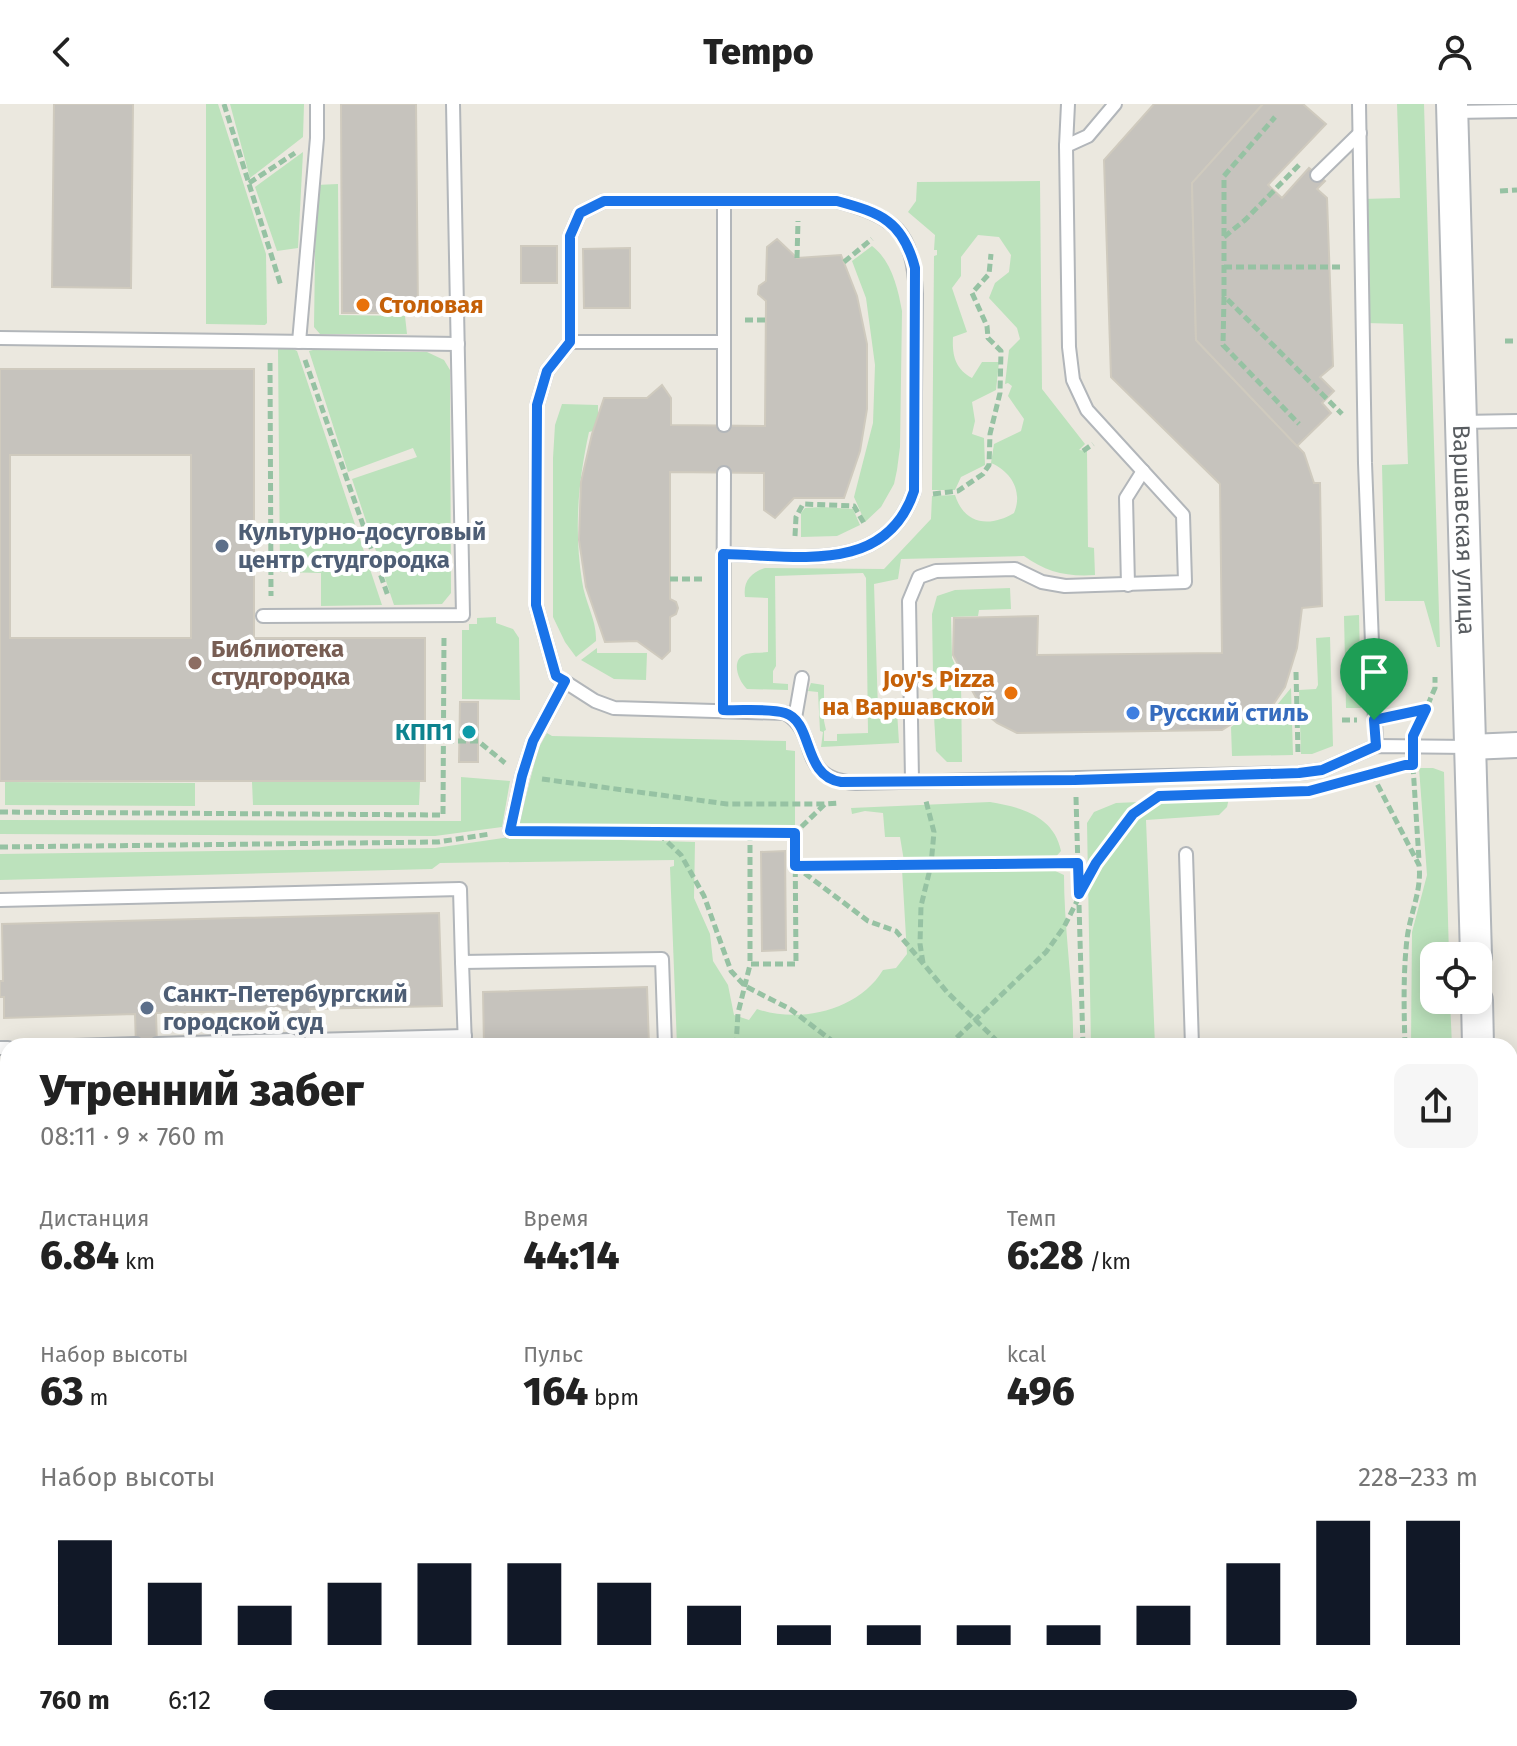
<!DOCTYPE html>
<html lang="ru">
<meta charset="utf-8">
<style>
:root{--surface:#fff;--page:#f6f6f6;--text:#222;--muted:#767676;--accent:#111827}
body{margin:0;font-family:"Fira Sans",sans-serif;background:var(--page);color:var(--text);height:100vh;display:flex;flex-direction:column;font-size:30px;white-space:nowrap}
*{box-sizing:border-box;margin:0}
p{font-size:26px;color:var(--muted)}
.icon{flex:none;width:44px;height:44px;fill:none;stroke:currentColor;stroke-width:2;stroke-linecap:round;stroke-linejoin:round}
.map{position:relative;flex:1;overflow:hidden}
.drawer{position:absolute;left:0px;top:934px;width:1518px;height:708px;display:flex;flex-direction:column;background:var(--surface);border-radius:24px 24px 0 0;box-shadow:0 4px 20px #0003}
.drawer>*{flex:none}
.controls{position:absolute;left:1420px;top:838px;display:grid;gap:16px}
.controls a{display:grid;place-items:center;width:72px;height:72px;border-radius:16px;background:var(--surface);box-shadow:0 4px 20px #0003;font-size:40px}
.pin{position:absolute;display:grid;place-items:center;width:68px;height:68px;color:#fff;margin:-82px -34px;border-radius:50% 50% 50% 0;rotate:-45deg;box-shadow:0 0 8px #0007}
.pin .icon{rotate:45deg}
.round{display:grid;place-items:center;flex:none;width:84px;height:84px;border-radius:16px;background:var(--page)}
.overview{display:flex;align-items:center;justify-content:space-between;height:136px;padding:0 40px}
h1{font-size:44px;font-weight:800;line-height:60px}
.figures{display:grid;grid-template-columns:repeat(3,1fr);gap:12px;height:136px;padding:8px 40px}
.figures div{display:grid;align-content:center}
.figures b{font-size:40px;font-weight:800}
.figures small{font-size:22px;font-weight:400}
.figures p{font-size:22px}
.chart{height:224px;padding:16px 40px}
.chart p{display:flex;justify-content:space-between}
.chart svg{width:100%;height:144px;margin-top:8px;stroke:var(--accent);stroke-width:6}
ul{padding:0 40px;list-style:none;font-size:26px}
li{display:grid;grid-template-columns:128px 96px 1fr;align-items:center;height:60px}
li i{height:20px;border-radius:10px;background:var(--accent)}
header{display:flex;justify-content:space-between;align-items:center;height:104px;padding:0 40px;background:var(--surface);font-size:36px;font-weight:800}
.map>svg:first-child{display:block}
.commercial{fill:#fcf2d4}
.green{fill:#bce2bc}
.building{fill:#c6c3bd;stroke:#cfcabe;stroke-width:2;fill-rule:evenodd}
.lines{fill:none;stroke-linecap:round;stroke-linejoin:round}
.service-casing{stroke:#b2b6ba;stroke-width:16}
.minor-casing{stroke:#b2b6ba;stroke-width:28}
.tertiary-casing{stroke:#b2b6ba;stroke-width:34}
.path{stroke:#96c2a3;stroke-width:5;stroke-dasharray:8 4;stroke-linecap:butt}
.service{stroke:#fff;stroke-width:12}
.minor{stroke:#fff;stroke-width:24}
.tertiary{stroke:#fff;stroke-width:30}
.route-casing{stroke:#fff;stroke-width:16}
.route{stroke:#1a73e8;stroke-width:10}
.food-dot{fill:#e8710a;stroke:#fff;stroke-width:3}
.service-dot{fill:#5c6f8a;stroke:#fff;stroke-width:3}
.education-dot{fill:#8d6e63;stroke:#fff;stroke-width:3}
.shop-dot{fill:#3f7fe0;stroke:#fff;stroke-width:3}
.culture-dot{fill:#0f9aa8;stroke:#fff;stroke-width:3}
.labels{text-anchor:middle;stroke-width:8;stroke-linejoin:round;paint-order:stroke}
.food-label{font-size:24px;font-weight:bold;fill:#c56008;stroke:#fff;text-anchor:start}
.street-label{font-size:24px;fill:#585c60;stroke:#fff}
.service-label{font-size:24px;font-weight:bold;fill:#4e5e75;stroke:#fff;text-anchor:start}
.education-label{font-size:24px;font-weight:bold;fill:#785e54;stroke:#fff;text-anchor:start}
.shop-label{font-size:24px;font-weight:bold;fill:#366cbe;stroke:#fff;text-anchor:start}
.culture-label{font-size:24px;font-weight:bold;fill:#0d838f;stroke:#fff;text-anchor:end}
</style>
<header><svg class="icon" aria-label="back" viewBox="0 0 24 24"><path d="M15 5l-7 7 7 7"/></svg>Tempo<svg class="icon" aria-label="person" viewBox="0 0 24 24"><circle cx="12" cy="8" r="4"/><path d="M4 21q1-7 8-7t8 7"/></svg></header>
<div class="map">
<svg width="1517" height="1642" viewBox="0 0 1517 1642">
<rect width="100%" height="100%" fill="#ebe8df"/>
<g class="commercial">
<path d="M122 1634H533V1642H123Z"/>
<path d="M1181 1634H1382L1383 1642H1181Z"/>
</g>
<g class="green">
<path d="M206 0H218L266 150 267 219 265 221 206 220Z"/>
<path d="M230 0H304L303 33 250 74Z"/>
<path d="M1397 0H1424L1440 543H1437L1424 497H1385L1382 361 1408 360 1403 220 1366 219 1362 95 1400 94Z"/>
<path d="M303 48 298 144 277 147 255 83Z"/>
<path d="M1040 77 1042 285 1085 340 1079 346 1087 347 1088 443 1094 444 1095 471C1067 473 1046 468 1024 452L901 455 898 475 874 480 878 606 897 607 899 639 821 643 823 628 820 627 818 588 808 587 811 579 824 581V617L826 626 824 627V637H837V630L868 629 866 474 863 469 775 472 776 562 773 567V579L788 580V586L747 585C738 577 730 555 746 550 753 548 762 549 768 548V494L745 493C743 478 750 469 765 464L884 465 931 415 932 392 955 391C964 420 989 424 1014 409 1023 388 1012 368 991 359L994 340 1021 327 1024 315 1008 292 1012 282 1008 279 1005 280 1009 246 1020 235 1017 224 989 194 995 179 1009 168 1011 151 999 133 978 131 961 153V172L952 184 967 228 953 233C952 251 955 265 972 274L982 258H999L996 286 972 298 975 317 972 330 984 334 985 361 961 373 955 386H932L934 152 937 151V146H934L935 131 908 108 916 97 917 78Z"/>
<path d="M338 80 339 211 405 212 407 230H320L314 223 316 81Z"/>
<path d="M872 142C891 156 898 184 902 207L900 343 897 366 894 380 881 403 865 418 854 393 873 319 875 261 866 194 852 157Z"/>
<path d="M291 244 297 247 382 501 321 502V469L280 468 278 245Z"/>
<path d="M313 246 427 248 444 256 450 266 451 489 442 500 394 501 352 375 417 353 413 344 348 368 309 247Z"/>
<path d="M562 300 598 301V314L593 327 589 328C578 378 574 426 582 477 585 499 597 516 596 537L576 553 565 538 553 513V354L555 321Z"/>
<path d="M822 403 853 405 860 421 837 432 801 433V409L805 404Z"/>
<path d="M1010 484 1011 505 979 506 978 512 951 513 952 554 960 572H933L932 510 937 492 955 486Z"/>
<path d="M1359 511 1361 604H1346L1344 512Z"/>
<path d="M496 513V519L513 525 519 534 520 596 462 595V526H469V520H477V514Z"/>
<path d="M1330 533 1333 642 1312 650H1301L1299 586 1316 585 1318 581 1316 534Z"/>
<path d="M597 544V549H647L646 576 614 575 581 556Z"/>
<path d="M932 577H961L962 658H947L936 647Z"/>
<path d="M1291 584 1293 651 1232 652 1231 623 1246 612H1268Z"/>
<path d="M547 629 552 632 786 637V646L795 647V722L735 725 519 720 538 645Z"/>
<path d="M1419 664H1433L1444 668 1449 852H1434V896H1450L1452 942H1411L1412 828 1427 771Z"/>
<path d="M461 673 510 677 502 723 435 732 0 730V716L461 717Z"/>
<path d="M5 678 195 679V702L5 701Z"/>
<path d="M252 678H420L419 701H253Z"/>
<path d="M1229 694 1227 703 1219 711 1146 716 1155 942H1091L1087 719 1094 708 1116 699Z"/>
<path d="M990 698C1021 703 1054 712 1061 747L1052 757H904L900 733H885L883 709 865 707 852 710 851 704Z"/>
<path d="M510 733 695 738 694 794 710 830 713 857 728 881 734 911 749 916 757 905C800 920 859 906 883 866L896 864 907 850 902 765H1051L1064 771C1064 828 1074 885 1073 942H677L670 763 674 762V756L440 759 432 765 0 776V750L435 744Z"/>
<rect x="0" y="1197" width="8" height="103"/>
</g>
<g class="building">
<path d="M54 0H133L131 184 52 183Z"/>
<path d="M341 0H416L418 209H342Z"/>
<path d="M1154 0H1263L1192 79 1196 236 1304 349 1314 379H1320L1322 502 1302 504 1297 544 1285 583 1266 611H1246L1222 626 1017 629 997 619 984 608 968 579 953 551 954 514 1038 512 1037 551 1222 549 1220 380 1111 273 1104 56Z"/>
<path d="M1263 0H1303L1326 20 1268 81 1282 94 1309 64 1325 77 1317 85 1327 94 1333 262 1320 273 1334 287 1322 299 1331 309 1297 342 1196 236 1192 79Z"/>
<path d="M777 135 797 154 841 151 857 192 867 240V305L860 347 844 394H794L775 414 764 406V369L670 368V495L676 498 678 504 676 510 670 513V547L662 555 637 537 605 538 586 483 579 436 581 378 592 330 604 294H647L662 281 671 294V321L765 322 766 197 758 190 759 182 766 177 767 143Z"/>
<rect x="521" y="142" width="36" height="37"/>
<path d="M630 144V204H584L583 145Z"/>
<path d="M0 265H254V534H425V677H0ZM10 351H191V534H10Z"/>
<path d="M460 598H478V658H459Z"/>
<path d="M785 747 786 846 762 847 761 748Z"/>
<path d="M439 809 442 902 310 905 311 942H291L290 906 156 909 157 942H136L135 910 4 914V893H0V877H3L2 820Z"/>
<path d="M647 883 649 942H484L483 888Z"/>
<path d="M6 984H8V1086H0V1028H8Z"/>
<path d="M0 1587H8V1634H75V1642H0Z"/>
<rect x="627" y="1634" width="59" height="8"/>
<rect x="828" y="1634" width="57" height="8"/>
<rect x="1025" y="1634" width="60" height="8"/>
<path d="M1215 1634H1325V1637L1215 1640Z"/>
</g>
<g class="lines">
<defs>
<g id="service">
<path d="M1359 0 1365 359 1376 642"/>
<path d="M1452 8 1517 7"/>
<path d="M1066 42 1068 0"/>
<path d="M1317 71 1360 29"/>
<path d="M0 234 458 240"/>
<path d="M299 238 317 34V0"/>
<path d="M570 238V132L580 109 604 97H837C896 113 913 127 916 190L914 387C886 472 795 451 723 450"/>
<path d="M724 238H570L547 267 537 301 536 501 556 572 595 597 614 604 785 609C822 630 794 675 856 679L1299 669 1322 666 1376 642 1470 643"/>
<path d="M1461 318 1517 317"/>
<path d="M724 321V98"/>
<path d="M1128 481 1126 394 1143 367"/>
<path d="M263 512 463 511 453 0"/>
<path d="M723 606 724 369"/>
<path d="M795 614 802 574"/>
<path d="M912 676 909 497 919 473 936 467 1015 465 1042 478 1065 482 1185 478 1183 411 1087 306 1073 276 1069 243 1066 42 1088 32 1115 0"/>
<path d="M510 727 522 672 533 637 565 577"/>
<path d="M1186 750 1192 942"/>
<path d="M0 796 460 785 462 858 662 855 665 942"/>
<path d="M462 858 465 942"/>
<path d="M311 936 465 932"/>
<path d="M157 940 291 936"/>
<path d="M73 942 136 940"/>
<path d="M0 944H8"/>
<path d="M0 1166 8 1165"/>
<path d="M0 1566H8"/>
<path d="M95 1634 96 1642"/>
<path d="M581 1634 582 1642"/>
<path d="M954 1634V1642"/>
</g>
<path id="minor" d="M1470 643 1517 641"/>
<g id="tertiary">
<path id="s1" d="M1452 0 1476 852"/>
<path d="M1477 896 1478 942"/>
<path d="M1510 1321H1517"/>
<path d="M0 1363 8 1362"/>
<path d="M1476 1634V1642"/>
<path d="M1509 1634 1510 1642"/>
</g>
</defs>
<use href="#service" class="service-casing"/>
<use href="#minor" class="minor-casing"/>
<use href="#tertiary" class="tertiary-casing"/>
<g class="path">
<path d="M224 0 281 182"/>
<path d="M1299 61 1245 116 1224 133V192L1342 310"/>
<path d="M249 79 295 49"/>
<path d="M1500 87 1517 86"/>
<path d="M1224 132V72L1275 13"/>
<path d="M797 154 798 117"/>
<path d="M844 158 872 135"/>
<path d="M1224 163H1343"/>
<path d="M1224 193 1223 241 1299 320"/>
<path d="M745 216H766"/>
<path d="M1505 237H1517"/>
<path d="M305 256 388 492"/>
<path d="M270 259 271 492"/>
<path d="M1083 347 1093 340"/>
<path d="M933 390 958 387 983 370 989 361 990 330 1000 289 1001 247 988 234 987 222 972 189 989 170 991 150"/>
<path d="M795 432 796 413 803 400 854 402 865 421"/>
<path d="M670 475H705"/>
<path d="M1296 568 1298 649"/>
<path d="M1395 612 1426 605 1435 584V573"/>
<path d="M1342 616H1357"/>
<path d="M1418 621 1426 605"/>
<path d="M434 637H478L505 659"/>
<path d="M1413 662 1419 756"/>
<path d="M1370 670 1391 664"/>
<path d="M1372 670 1419 761C1422 787 1410 809 1407 835 1403 870 1404 906 1405 942"/>
<path d="M542 675 727 700H825"/>
<path d="M1076 693 1083 942"/>
<path d="M0 708 443 711 444 532"/>
<path d="M528 728 795 729 825 700 838 699"/>
<path d="M750 729V860H796L795 729"/>
<path d="M659 730 681 751 704 792 731 867 745 882 790 905 839 942"/>
<path d="M0 743 438 738 490 730"/>
<path d="M795 762 1078 759"/>
<path d="M795 762 868 817 896 827 947 888 1002 942"/>
<path d="M923 859 920 840 921 802 931 761 934 728 926 697"/>
<path d="M736 942 738 909 750 861"/>
<path d="M948 942 1046 848 1064 823 1096 759 1133 710 1155 694"/>
<path d="M1097 1634V1642"/>
<path d="M1188 1634V1642"/>
</g>
<use href="#service" class="service"/>
<use href="#minor" class="minor"/>
<use href="#tertiary" class="tertiary"/>
</g>
<g class="lines">
<defs>
<path id="route" d="M604 97H837C881 109 903 117 915 164L914 387C886 472 795 451 723 450V606C740 607 770 604 785 609 814 618 802 672 841 678L1075 676 1299 669 1322 666 1376 642 1374 616 1426 605 1413 632V661H1405L1309 687 1159 692 1133 710 1096 759 1079 790 1078 759 795 762V729L510 727 522 672 533 637 565 577 556 572 536 501 537 301 547 267 570 238V132L580 109Z"/>
</defs>
<use href="#route" class="route-casing"/>
<use href="#route" class="route"/>
</g>
<g class="food-dot">
<circle cx="363" cy="201" r="8"/>
<circle cx="1011" cy="589" r="8"/>
</g>
<g class="service-dot">
<circle cx="222" cy="442" r="8"/>
<circle cx="147" cy="904" r="8"/>
</g>
<circle class="education-dot" cx="195" cy="559" r="8"/>
<circle class="shop-dot" cx="1133" cy="609" r="8"/>
<circle class="culture-dot" cx="469" cy="628" r="8"/>
<g class="labels">
<g class="food-label">
<text x="379" y="209">Столовая</text>
<text x="995" y="583" text-anchor="end">Joy's Pizza<tspan x="995" dy="28">на Варшавской</tspan></text>
</g>
<g class="street-label">
<text dy="8" stroke="none"><textPath href="#s1" startOffset="426">Варшавская улица</textPath></text>
</g>
<g class="service-label">
<text x="238" y="436">Культурно-досуговый<tspan x="238" dy="28">центр студгородка</tspan></text>
<text x="163" y="898">Санкт-Петербургский<tspan x="163" dy="28">городской суд</tspan></text>
</g>
<g class="education-label">
<text x="211" y="553">Библиотека<tspan x="211" dy="28">студгородка</tspan></text>
</g>
<g class="shop-label">
<text x="1149" y="617">Русский стиль</text>
</g>
<g class="culture-label">
<text x="453" y="636">КПП1</text>
</g>
</g>
</svg>
<div class="controls">
<a><svg class="icon" aria-label="locate" viewBox="0 0 24 24"><circle cx="12" cy="12" r="6"/><path d="M12 2v4M12 18v4M2 12h4M18 12h4"/></svg></a>
</div>
<div class="pin" style="left:1374px;top:616px;background:#1e9e55"><svg class="icon" aria-label="arrive" viewBox="0 0 24 24"><path d="M6 21V4h12l-3 4 3 4H6"/></svg></div>
<section class="drawer">
<div class="overview"><div><h1>Утренний забег</h1><p>08:11 · 9 × 760 m</p></div><a class="round"><svg class="icon" aria-label="share" viewBox="0 0 24 24"><path d="M12 15V3M7 8l5-5 5 5M5 13v7h14v-7"/></svg></a></div>
<div class="figures">
<div><p>Дистанция</p><b>6.84<small> km</small></b></div>
<div><p>Время</p><b>44:14</b></div>
<div><p>Темп</p><b>6:28<small> /km</small></b></div>
</div>
<div class="figures">
<div><p>Набор высоты</p><b>63<small> m</small></b></div>
<div><p>Пульс</p><b>164<small> bpm</small></b></div>
<div><p>kcal</p><b>496</b></div>
</div>
<div class="chart"><p><span>Набор высоты</span>228–233 m</p>
<svg viewBox="0 0 160 44" preserveAspectRatio="none"><path d="M5 44V12M15 44V25M25 44V32M35 44V25M45 44V19M55 44V19M65 44V25M75 44V32M85 44V38M95 44V38M105 44V38M115 44V38M125 44V32M135 44V19M145 44V6M155 44V6"/></svg>
</div>
<ul>
<li><b>760 m</b>6:12<i style="width:90%"></i></li>
</ul>
</section>
</div>
